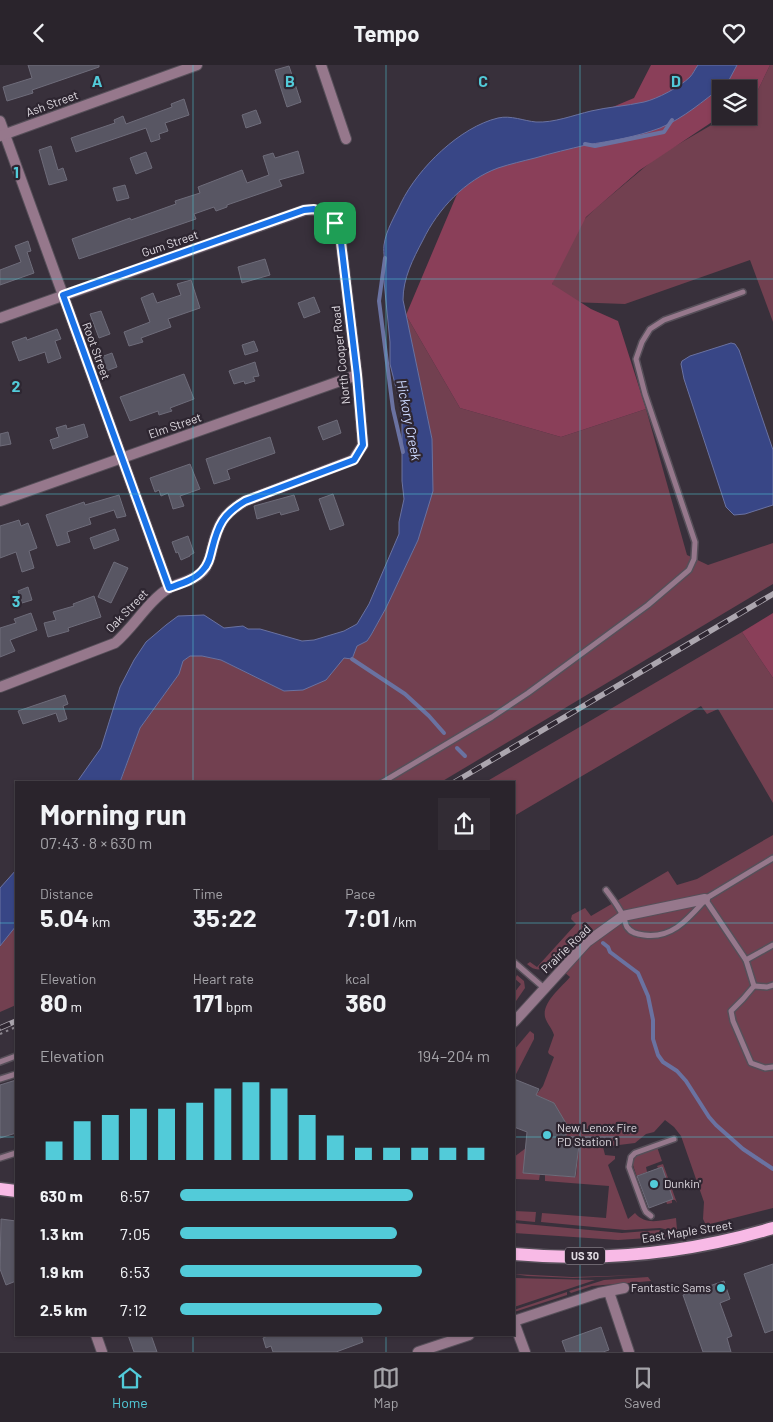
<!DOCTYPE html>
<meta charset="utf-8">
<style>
:root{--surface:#2a242c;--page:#322c34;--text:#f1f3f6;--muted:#a5a4a9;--line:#464148;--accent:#52cbd9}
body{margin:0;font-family:Barlow,sans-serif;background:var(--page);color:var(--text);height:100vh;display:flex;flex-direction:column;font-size:19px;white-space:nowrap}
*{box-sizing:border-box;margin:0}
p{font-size:16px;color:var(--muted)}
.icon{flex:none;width:28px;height:28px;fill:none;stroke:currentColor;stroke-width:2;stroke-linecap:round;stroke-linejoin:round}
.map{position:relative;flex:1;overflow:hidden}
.drawer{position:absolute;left:15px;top:716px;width:500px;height:555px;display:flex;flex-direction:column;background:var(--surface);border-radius:0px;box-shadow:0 1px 4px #0004,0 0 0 1px var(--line)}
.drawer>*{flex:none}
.tools{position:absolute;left:712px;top:15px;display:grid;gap:10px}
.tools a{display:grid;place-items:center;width:45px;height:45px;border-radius:0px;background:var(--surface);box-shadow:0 1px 4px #0004,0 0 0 1px var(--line);font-size:25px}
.pin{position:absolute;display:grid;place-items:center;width:42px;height:42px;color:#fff;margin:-21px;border-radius:10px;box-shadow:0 2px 8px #0006}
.round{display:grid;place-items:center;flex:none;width:52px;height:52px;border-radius:0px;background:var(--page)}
.summary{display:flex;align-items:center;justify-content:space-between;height:85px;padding:0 25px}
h1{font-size:28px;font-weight:700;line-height:38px}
.figures{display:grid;grid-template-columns:repeat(3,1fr);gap:8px;height:85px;padding:5px 25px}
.figures div{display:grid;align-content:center}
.figures b{font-size:25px;font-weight:700}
.figures small{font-size:14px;font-weight:400}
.figures p{font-size:14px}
.chart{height:140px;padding:10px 25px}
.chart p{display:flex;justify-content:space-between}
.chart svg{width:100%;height:90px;margin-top:5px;stroke:var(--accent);stroke-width:6}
ul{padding:0 25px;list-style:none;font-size:16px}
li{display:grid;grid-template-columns:80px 60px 1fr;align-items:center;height:38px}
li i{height:12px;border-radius:6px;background:var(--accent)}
header{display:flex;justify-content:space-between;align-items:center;height:65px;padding:0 25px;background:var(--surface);font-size:22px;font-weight:700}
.dock{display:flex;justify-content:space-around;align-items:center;height:70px;border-top:1px solid var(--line);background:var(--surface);font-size:14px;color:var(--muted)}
.dock a{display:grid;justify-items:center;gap:2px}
.dock .selected{color:var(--accent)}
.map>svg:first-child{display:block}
.green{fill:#724050}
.forest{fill:#8a3f59}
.water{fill:#384686;stroke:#6a72a1}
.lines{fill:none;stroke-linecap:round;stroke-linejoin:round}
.stream{stroke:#6a72a1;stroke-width:4}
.building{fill:#585663;stroke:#6e6c7a}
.lane-casing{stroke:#564f59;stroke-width:8}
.street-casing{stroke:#564f59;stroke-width:12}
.primary-casing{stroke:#564f59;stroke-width:15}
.path{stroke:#8c868f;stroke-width:2;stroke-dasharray:2.5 4;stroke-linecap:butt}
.lane{stroke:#96788c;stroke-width:5}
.street{stroke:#96788c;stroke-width:10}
.primary{stroke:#f8bae6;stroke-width:12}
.rail-casing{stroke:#aca6af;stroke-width:5.5}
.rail{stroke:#2e2631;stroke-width:4;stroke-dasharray:11;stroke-linecap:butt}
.route-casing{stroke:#fff;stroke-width:10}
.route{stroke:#1a73e8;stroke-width:6}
.grid{fill:none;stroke:#52cbd9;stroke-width:1;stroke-opacity:0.55}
.poi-dot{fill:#52cbd9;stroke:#2e2631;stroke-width:2}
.labels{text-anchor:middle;stroke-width:4.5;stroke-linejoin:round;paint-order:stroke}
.shield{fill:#2e2631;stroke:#aaa4ac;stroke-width:1}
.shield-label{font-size:11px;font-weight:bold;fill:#dfdae1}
.street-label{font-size:12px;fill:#dfdae1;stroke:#2e2631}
.poi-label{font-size:12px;fill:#dfdae1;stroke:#2e2631;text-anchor:start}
.water-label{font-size:14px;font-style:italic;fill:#cbd7fd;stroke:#2e2631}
.grid-label{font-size:16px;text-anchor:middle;font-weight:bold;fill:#52cbd9;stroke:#2e2631;stroke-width:4.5;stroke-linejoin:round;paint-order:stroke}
</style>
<header><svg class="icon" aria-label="back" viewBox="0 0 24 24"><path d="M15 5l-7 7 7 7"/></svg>Tempo<svg class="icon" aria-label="heart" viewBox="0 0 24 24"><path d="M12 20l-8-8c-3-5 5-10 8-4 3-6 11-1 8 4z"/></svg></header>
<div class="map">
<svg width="773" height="1287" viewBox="0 0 773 1287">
<rect width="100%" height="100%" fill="#38303b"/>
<g class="green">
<path d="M770 0H773V257L750 195 625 239 570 237 552 219 566 172 596 143 658 91 727 51H749V36L757 27Z"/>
<path d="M406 250 460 343 561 372 646 344 687 490 708 500 773 478V519L441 717 120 718 140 663 179 609 183 596 190 591H202L221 595 284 626 326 615 344 592 352 594 357 581 367 576 371 570 386 543 418 475 432 374Z"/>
<path d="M742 567 773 613V738L718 644 707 649 701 641 514 751V718H484Z"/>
<path d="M773 770V1143L706 1160 703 1154 704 1137 681 1071 674 1062 665 1055 654 1067 646 1069 635 1078 603 1082 605 1090 615 1091V1094L608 1100 628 1154 635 1148C646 1161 661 1155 676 1153L677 1165H669L660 1163 625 1165 541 1157 542 1148 606 1153 609 1121 545 1116V1110L576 1112 579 1081 565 1079 567 1060 554 1038 536 1030 543 1021 554 992 549 989 548 987 554 970C552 963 547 959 545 952 542 937 561 923 570 912L551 896C543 905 537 908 527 899L530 897 537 902 576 859 571 854 572 850 585 843 591 851 668 806 677 820 697 814Z"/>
<path d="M16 861V940L0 947V881Z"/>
<path d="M517 910 524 916 525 923 514 939V928L521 919 515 914Z"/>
<path d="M530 966 534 969V974L514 1013V985Z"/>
<path d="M657 1082 662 1096 646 1102 647 1107 636 1111 642 1128 632 1097 637 1090Z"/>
<path d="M526 1083 523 1108 540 1109 539 1115 515 1114 514 1092Z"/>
<path d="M663 1099 677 1138 675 1135H672V1138L667 1139 666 1136 662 1102 658 1103 657 1101Z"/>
<path d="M514 1146 536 1147 535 1157 514 1155Z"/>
<path d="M514 1158 622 1168 659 1165 669 1168 684 1167 663 1172 618 1175 514 1168Z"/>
<path d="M514 1209 572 1212 642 1210 573 1213 527 1211Z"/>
<path d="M648 1212 651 1216 592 1221 571 1228 569 1226 604 1215Z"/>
<path d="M514 1213 595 1215 514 1242Z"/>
<path d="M567 1227V1230L514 1247V1245Z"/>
</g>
<g class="forest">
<path d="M651 0H770L757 27 749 32V24H721V51L640 105 586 152 552 219 591 244 618 256 646 344 561 372 460 343 406 250 468 103 634 33Z"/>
<path d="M773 548V613L742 567Z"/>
</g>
<g class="water">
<path d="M698 0H737L729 15 725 16 723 21C703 36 684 53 660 63 636 72 611 76 586 80 569 84 552 88 535 93 523 96 510 99 498 103 465 115 438 144 423 175 413 194 403 213 403 235L432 374 433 426 418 475 386 543 371 570 367 576 357 581 352 594 344 593 326 615 303 625 284 626 221 595 202 591H190L183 596 179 609 140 663 120 717H77L101 683 120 622 134 595 146 577 166 560 178 551 204 550 224 563 243 561 248 564H260L302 576 314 575 344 566 357 559 369 539 399 469V457L404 434 402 416V356L400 339 390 299V277L383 206C386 197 383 189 384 180 386 165 395 151 401 138 418 103 460 62 498 53 511 50 524 56 536 57 554 58 574 50 591 46 608 42 626 41 644 37 657 34 680 22 690 12 693 9 695 4 698 0Z"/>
<path d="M731 278 735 279 739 285 773 385V440L745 449 734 450 726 442 684 314 681 299 682 296 690 291Z"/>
<path d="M16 805V861L0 881V823Z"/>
</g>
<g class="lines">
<g class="stream">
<path d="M585 79 595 81 664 67 672 55"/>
<path d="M385 193 379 236 393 344 403 387"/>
<path d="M352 594 405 629 429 651 444 668"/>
<path d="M457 683 465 691"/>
<path d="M603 878 608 882 610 887 638 908 648 931 653 955V974L658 990 663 997 677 1006 686 1016 709 1052 716 1060 743 1084 773 1104"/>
</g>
</g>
<g class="building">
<path d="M28 0H99V2L32 25 33 28 7 36 3 22 32 13Z"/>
<path d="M289 1 301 37 287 42 275 5Z"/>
<path d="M184 34 189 50 165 58 168 66 159 69 160 74 151 77 146 63 76 87 71 73 115 58 114 55 123 51 126 59 172 42 171 39Z"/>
<path d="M256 45 261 58 246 63 242 50Z"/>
<path d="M51 81 58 105 63 103 67 115 49 120 39 85Z"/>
<path d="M298 86 304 108 279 115 282 121 227 140V142L216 146 214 142 194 149 196 154 79 194 72 174 130 153 131 155 176 139 175 136 200 128 198 122 242 105 247 118 269 110 263 91 273 88 275 93Z"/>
<path d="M146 87 152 103 136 109 130 93Z"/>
<path d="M125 120 129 133 117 136 113 123Z"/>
<path d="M28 176 31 186 27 187 34 208 0 220V205L21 197 15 181Z"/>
<path d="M265 194 270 210 242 218 238 202Z"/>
<path d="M191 215 200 243 168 254 171 262 141 273 143 277 129 281 124 267 150 257 141 233 153 228 157 238 181 230 177 219Z"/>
<path d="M314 232 320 247 304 253 298 238Z"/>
<path d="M101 246 110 269 99 273 90 249Z"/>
<path d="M57 264 61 274 55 276 61 293 48 298 45 287 19 296 12 277 26 272 27 275Z"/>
<path d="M254 276 258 286 245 290 242 280Z"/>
<path d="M112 288 117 302 106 306 101 292Z"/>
<path d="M255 297 259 311 253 312 255 316 245 319 244 316 234 319 229 306Z"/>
<path d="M184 309 194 334 170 343 172 346 159 350 158 346 130 356 120 332Z"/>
<path d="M337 355 341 368 323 375 318 362Z"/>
<path d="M84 359 88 372 53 384 50 375 59 372 56 363 66 360 67 364Z"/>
<path d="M8 367 11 379 0 381V369Z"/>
<path d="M270 372 275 388 227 405 230 414 214 419 206 394Z"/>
<path d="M190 399 200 424 180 431 184 441 173 444 168 428 161 431 159 425 155 427 150 413Z"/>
<path d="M333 429 344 460 330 465 319 434Z"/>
<path d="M119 430 126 451 117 453 114 445 89 453 91 459 67 467 70 477 57 481 46 450 84 437 85 440Z"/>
<path d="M294 430 299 445 281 450 280 447 257 454 254 441Z"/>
<path d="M19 455 21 461 28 458 37 483 29 486 34 503 22 507 16 487 0 493V461Z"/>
<path d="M115 464 119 475 94 484 90 473Z"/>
<path d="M188 471 194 488 190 490V491L181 495 178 487 176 488 172 477Z"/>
<path d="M114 497 128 503 111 538 98 532Z"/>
<path d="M28 522 32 535 22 538 18 526Z"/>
<path d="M94 531 101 552 68 563 69 566 48 572 44 558 56 555 53 547 74 541 73 539Z"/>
<path d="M31 548 37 565 10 575 15 586 0 592V563L16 558 14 554Z"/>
<path d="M65 630 68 639 63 641 67 654 59 657 56 648 23 659 18 646Z"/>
<path d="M514 1014 539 1024 536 1030 554 1038 567 1060 565 1079 579 1080 575 1112 523 1108 527 1067 514 1062Z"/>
<path d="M16 1015V1068L0 1073V1020Z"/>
<path d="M662 1102 673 1134 649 1143 637 1111Z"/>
<path d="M1 1154 16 1156V1216L6 1220 0 1204Z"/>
<path d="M773 1199V1265L765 1268 744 1209Z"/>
<path d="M724 1216 730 1234 720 1238 732 1271 727 1273 731 1287H703L683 1230Z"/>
<path d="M601 1262 609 1285 603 1287H566L562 1276Z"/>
<path d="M128 1270H151L157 1287H134Z"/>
<path d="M270 1270H361L363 1277 336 1287H273L271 1281 266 1283 263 1273Z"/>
</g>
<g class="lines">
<defs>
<g id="lane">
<path d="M381 718 492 652 528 628 648 540 689 505 694 494 695 477 645 329 636 294 642 277 650 264 664 255 743 227"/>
<path d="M773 793 705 834 746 895 773 880"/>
<path d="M606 825C612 833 619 842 623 851 625 854 625 859 627 862 631 868 637 869 644 870 672 874 688 854 705 835"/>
<path d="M746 895 754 921 743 934 731 946 733 956 751 998 765 1003 773 1002"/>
<path d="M514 897 544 923"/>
<path d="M754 921 767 922 773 920"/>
<path d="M0 997 16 991"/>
<path d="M0 1014 16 1009"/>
<path d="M0 1093 16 1088"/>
<path d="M651 1151 646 1147 644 1143 629 1102 631 1092 635 1088 674 1074"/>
</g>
<g id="street">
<path d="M321 0 346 74"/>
<path d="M0 56 169 523"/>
<path d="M0 71 197 0"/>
<path d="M0 253 305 145C323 143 333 153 340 169L357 310 363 380 353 395 245 436C223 449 218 459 212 484 210 492 209 499 203 506 194 516 180 517 169 523 148 536 134 562 115 578L0 622"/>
<path d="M0 436 357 310"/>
<path d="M514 957 587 877 623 851 705 834"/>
<path d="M609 1227 629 1287"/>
<path d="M514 1256 599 1228 624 1223"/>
<path d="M514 1257 525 1287"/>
<path d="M96 1270 102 1287"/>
<path d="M418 1287 469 1270"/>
</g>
<g id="primary">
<path d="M0 1124 16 1126"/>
<path d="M514 1189C601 1197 689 1188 773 1163"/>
</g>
</defs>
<use href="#lane" class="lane-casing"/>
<use href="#street" class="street-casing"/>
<use href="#primary" class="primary-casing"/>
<path class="path" d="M0 969 16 962"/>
<use href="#lane" class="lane"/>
<use href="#street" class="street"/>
<use href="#primary" class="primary"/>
<defs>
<g id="rail">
<path d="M453 718 773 529"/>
<path d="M0 963 16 956"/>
</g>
</defs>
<use href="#rail" class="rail-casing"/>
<use href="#rail" class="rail"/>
</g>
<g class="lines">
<defs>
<path id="route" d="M314 144C329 149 334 154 340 169L357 310 363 380 354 395 245 436C223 449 218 460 212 484 210 492 209 499 203 505 195 515 180 519 169 523L63 230 304 145Z"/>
</defs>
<use href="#route" class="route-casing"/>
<use href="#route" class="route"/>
</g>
<path class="grid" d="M193 0V718M386 0V718M580 0V1287M0 214H773M0 429H773M0 644H773M0 858H16M514 858H773M0 1072H16M514 1072H773M193 1270V1287M386 1270V1287"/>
<g class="poi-dot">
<circle cx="547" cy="1070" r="5"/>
<circle cx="654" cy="1119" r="5"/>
<circle cx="721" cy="1223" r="5"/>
</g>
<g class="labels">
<rect class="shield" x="565" y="1182.5" width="40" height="17" rx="4"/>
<g class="shield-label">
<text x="585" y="1195">US 30</text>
</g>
<g class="street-label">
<text transform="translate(52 39) rotate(-20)" y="4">Ash Street</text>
<text transform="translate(170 179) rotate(-19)" y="4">Gum Street</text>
<text transform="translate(96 286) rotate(70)" y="4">Root Street</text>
<text transform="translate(341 290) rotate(-96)" y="4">North Cooper Road</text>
<text transform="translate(175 361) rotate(-19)" y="4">Elm Street</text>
<text transform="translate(127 546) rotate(-46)" y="4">Oak Street</text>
<text transform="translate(566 884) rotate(-44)" y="4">Prairie Road</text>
<text transform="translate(687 1167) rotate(-9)" y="4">East Maple Street</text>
</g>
<g class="poi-label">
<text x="557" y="1067">New Lenox Fire<tspan x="557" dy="14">PD Station 1</tspan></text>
<text x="664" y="1123">Dunkin'</text>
<text x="711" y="1227" text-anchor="end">Fantastic Sams</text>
</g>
<g class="water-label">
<text transform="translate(409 355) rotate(79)" y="5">Hickory Creek</text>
</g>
</g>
<g class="grid-label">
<text x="97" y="22">A</text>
<text x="290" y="22">B</text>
<text x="483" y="22">C</text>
<text x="676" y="22">D</text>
<text x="16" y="113">1</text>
<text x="16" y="327">2</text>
<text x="16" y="542">3</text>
</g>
</svg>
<div class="tools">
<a><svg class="icon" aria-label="layers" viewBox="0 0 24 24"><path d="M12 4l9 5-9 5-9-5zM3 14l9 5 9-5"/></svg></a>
</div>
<div class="pin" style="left:335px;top:158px;background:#1e9e55"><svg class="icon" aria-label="arrive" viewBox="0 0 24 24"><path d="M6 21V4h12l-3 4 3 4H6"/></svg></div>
<section class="drawer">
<div class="summary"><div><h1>Morning run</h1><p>07:43 · 8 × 630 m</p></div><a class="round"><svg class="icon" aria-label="share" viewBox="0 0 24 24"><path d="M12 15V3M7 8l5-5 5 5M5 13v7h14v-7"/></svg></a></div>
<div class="figures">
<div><p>Distance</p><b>5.04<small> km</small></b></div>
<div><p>Time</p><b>35:22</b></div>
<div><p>Pace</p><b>7:01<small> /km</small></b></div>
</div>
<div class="figures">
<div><p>Elevation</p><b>80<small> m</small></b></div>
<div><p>Heart rate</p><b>171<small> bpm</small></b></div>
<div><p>kcal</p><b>360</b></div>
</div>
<div class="chart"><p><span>Elevation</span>194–204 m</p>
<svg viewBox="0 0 160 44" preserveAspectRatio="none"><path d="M5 44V35M15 44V25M25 44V22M35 44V19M45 44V19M55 44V16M65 44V9M75 44V6M85 44V9M95 44V22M105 44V32M115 44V38M125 44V38M135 44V38M145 44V38M155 44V38"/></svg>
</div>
<ul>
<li><b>630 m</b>6:57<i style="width:75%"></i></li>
<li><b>1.3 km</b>7:05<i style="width:70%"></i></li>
<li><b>1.9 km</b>6:53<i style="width:78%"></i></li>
<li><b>2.5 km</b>7:12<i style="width:65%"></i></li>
</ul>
</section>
</div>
<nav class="dock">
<a class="selected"><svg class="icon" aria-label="home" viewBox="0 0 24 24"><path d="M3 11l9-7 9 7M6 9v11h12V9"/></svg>Home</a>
<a><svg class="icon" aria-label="map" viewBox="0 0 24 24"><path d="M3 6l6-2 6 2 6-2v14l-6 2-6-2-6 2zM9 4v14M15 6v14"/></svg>Map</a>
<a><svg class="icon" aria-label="saved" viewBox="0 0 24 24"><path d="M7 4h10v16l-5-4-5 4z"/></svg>Saved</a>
</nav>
